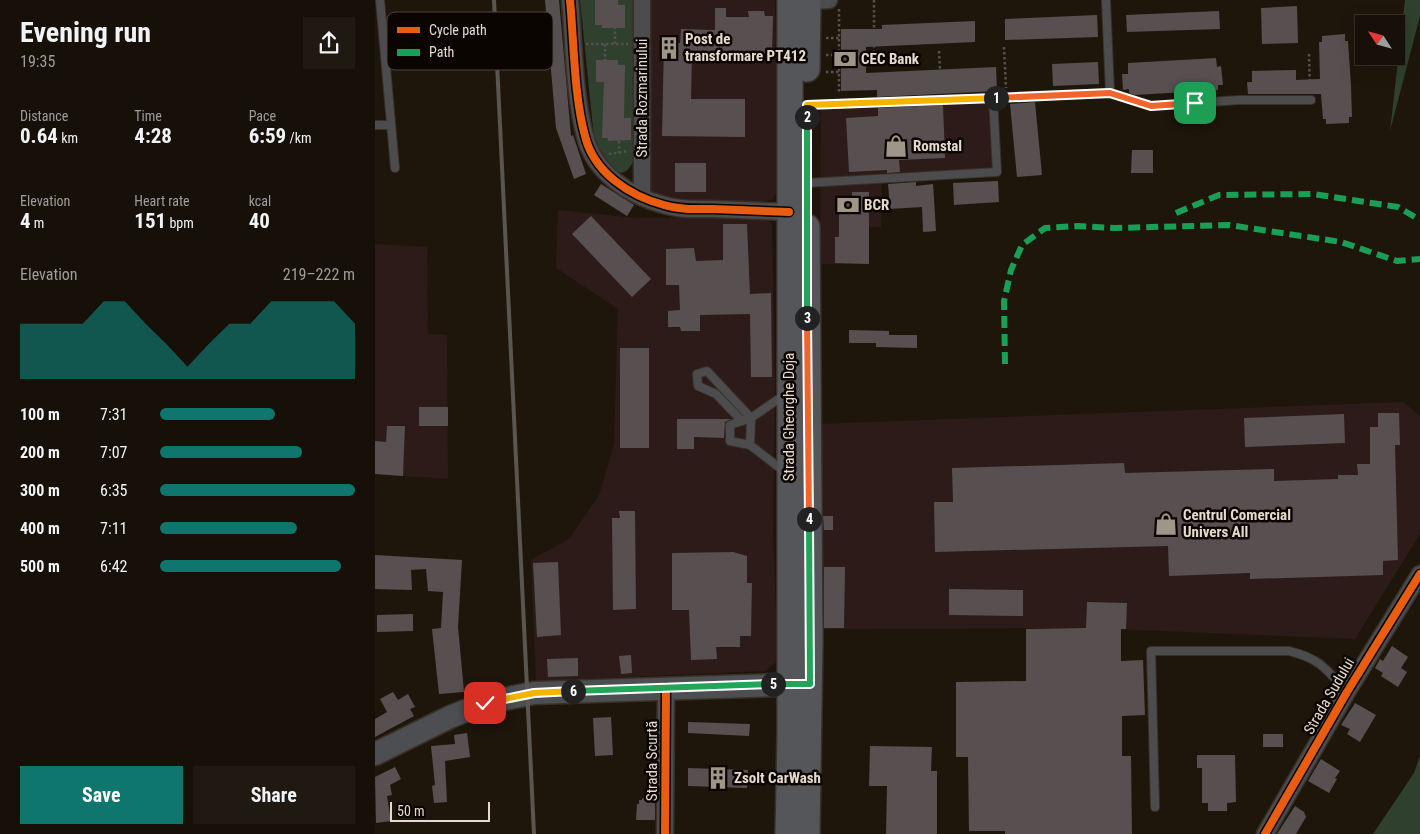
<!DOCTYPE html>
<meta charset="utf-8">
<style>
:root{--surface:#171008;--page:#201912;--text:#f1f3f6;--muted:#9e9d9c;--line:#363029;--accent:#0f766e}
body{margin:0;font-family:"Roboto Condensed",sans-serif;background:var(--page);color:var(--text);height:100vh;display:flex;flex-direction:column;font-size:19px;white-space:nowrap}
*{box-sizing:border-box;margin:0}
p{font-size:16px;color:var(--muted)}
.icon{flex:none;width:28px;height:28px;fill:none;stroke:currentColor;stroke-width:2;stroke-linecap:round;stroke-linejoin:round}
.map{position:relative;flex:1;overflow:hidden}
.details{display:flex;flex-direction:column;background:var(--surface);width:375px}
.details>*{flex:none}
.needle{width:32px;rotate:306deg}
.fabs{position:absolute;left:980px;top:15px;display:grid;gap:10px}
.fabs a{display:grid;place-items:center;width:50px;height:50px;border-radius:0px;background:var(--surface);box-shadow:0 5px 20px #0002,0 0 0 1px var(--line);font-size:25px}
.scale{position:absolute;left:15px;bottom:12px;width:100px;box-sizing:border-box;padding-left:5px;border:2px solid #e5dacd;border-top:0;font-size:14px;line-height:18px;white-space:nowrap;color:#e5dacd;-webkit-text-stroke:4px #0b0501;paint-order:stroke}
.pin{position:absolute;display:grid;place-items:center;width:42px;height:42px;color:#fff;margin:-21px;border-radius:10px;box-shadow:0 2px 8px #0006}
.km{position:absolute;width:25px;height:25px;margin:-12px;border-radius:50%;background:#222;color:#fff;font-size:14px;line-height:25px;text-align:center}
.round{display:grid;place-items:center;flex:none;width:52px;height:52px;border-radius:0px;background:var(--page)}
.head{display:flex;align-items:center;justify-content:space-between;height:85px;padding:0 20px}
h1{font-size:28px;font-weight:700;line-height:38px}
.stats{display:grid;grid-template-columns:repeat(3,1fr);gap:8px;height:85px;padding:5px 20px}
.stats div{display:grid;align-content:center}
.stats b{font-size:21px;font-weight:700}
.stats small{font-size:14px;font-weight:400}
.stats p{font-size:14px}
.chart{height:140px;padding:10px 20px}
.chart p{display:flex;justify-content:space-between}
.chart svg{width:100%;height:90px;margin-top:5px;fill:var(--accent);opacity:.7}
.primary-button{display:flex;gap:10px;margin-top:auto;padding:10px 20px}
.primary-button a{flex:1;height:58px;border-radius:0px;background:var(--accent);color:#fff;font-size:20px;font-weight:700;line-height:58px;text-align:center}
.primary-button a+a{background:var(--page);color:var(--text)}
ul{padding:0 20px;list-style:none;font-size:16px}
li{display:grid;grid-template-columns:80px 60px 1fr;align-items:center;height:38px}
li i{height:12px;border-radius:6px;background:var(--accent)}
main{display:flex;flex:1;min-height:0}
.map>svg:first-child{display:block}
.commercial{fill:#2d1b19}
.green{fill:#2f402e}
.building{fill:#585050}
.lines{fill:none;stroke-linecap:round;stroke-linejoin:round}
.lane-casing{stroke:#393128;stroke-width:10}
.street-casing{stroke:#393128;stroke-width:19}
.secondary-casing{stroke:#393128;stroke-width:25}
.primary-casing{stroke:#393128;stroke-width:28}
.path{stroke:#535251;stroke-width:2.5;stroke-dasharray:2.5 2.5;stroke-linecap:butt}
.lane{stroke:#4c4c4e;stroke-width:8}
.street{stroke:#4c4c4e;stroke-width:16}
.secondary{stroke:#4c4e52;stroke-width:22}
.primary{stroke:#54565a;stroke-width:25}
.rail{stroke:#595652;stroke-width:4}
.quiet{stroke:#1a9f57;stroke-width:6;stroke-dasharray:12 6;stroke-linecap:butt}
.cycleway-casing{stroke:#0b0501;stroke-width:11}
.cycleway{stroke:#e95d12;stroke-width:8}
.split-1-casing{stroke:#fff;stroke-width:10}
.split-2-casing{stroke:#fff;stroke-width:10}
.split-3-casing{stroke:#fff;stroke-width:10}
.split-4-casing{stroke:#fff;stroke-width:10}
.split-5-casing{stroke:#fff;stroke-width:10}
.split-6-casing{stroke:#fff;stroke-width:10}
.split-7-casing{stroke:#fff;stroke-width:10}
.split-1{stroke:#f0652b;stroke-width:6}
.split-2{stroke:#f5b400;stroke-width:6}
.split-3{stroke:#22a559;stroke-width:6}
.split-4{stroke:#f0652b;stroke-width:6}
.split-5{stroke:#22a559;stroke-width:6}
.split-6{stroke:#22a559;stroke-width:6}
.split-7{stroke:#f5b400;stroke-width:6}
.labels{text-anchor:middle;stroke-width:5;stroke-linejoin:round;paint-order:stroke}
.poi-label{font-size:15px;font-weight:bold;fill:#e5dacd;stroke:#0b0501;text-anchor:start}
.street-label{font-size:15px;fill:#e5dacd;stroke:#0b0501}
.key{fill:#0b0501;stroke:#4c453e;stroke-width:1}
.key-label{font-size:14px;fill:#e5dacd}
</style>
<main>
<section class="details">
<div class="head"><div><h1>Evening run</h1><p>19:35</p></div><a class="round"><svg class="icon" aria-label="share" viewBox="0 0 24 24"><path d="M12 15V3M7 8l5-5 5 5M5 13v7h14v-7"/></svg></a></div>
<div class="stats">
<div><p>Distance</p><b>0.64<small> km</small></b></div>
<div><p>Time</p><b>4:28</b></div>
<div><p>Pace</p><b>6:59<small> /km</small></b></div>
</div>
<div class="stats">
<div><p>Elevation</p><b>4<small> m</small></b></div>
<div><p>Heart rate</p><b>151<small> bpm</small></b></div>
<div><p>kcal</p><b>40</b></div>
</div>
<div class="chart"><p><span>Elevation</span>219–222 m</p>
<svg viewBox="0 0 160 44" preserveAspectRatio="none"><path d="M0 44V17L10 17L20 17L30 17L40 6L50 6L60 17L70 27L80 38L90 27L100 17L110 17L120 6L130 6L140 6L150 6L160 17V44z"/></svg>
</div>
<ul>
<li><b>100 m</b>7:31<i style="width:59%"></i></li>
<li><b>200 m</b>7:07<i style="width:73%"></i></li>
<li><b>300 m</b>6:35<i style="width:100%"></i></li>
<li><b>400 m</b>7:11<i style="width:70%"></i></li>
<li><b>500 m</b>6:42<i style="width:93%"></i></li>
</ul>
<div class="primary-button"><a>Save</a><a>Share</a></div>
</section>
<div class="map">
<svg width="1045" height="834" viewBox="0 0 1045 834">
<rect width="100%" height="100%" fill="#1f160b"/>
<g class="commercial">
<path d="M274 0H400L403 190 397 199 381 204 285 197 273 191Z"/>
<path d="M614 101 618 168 507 174 506 227H493L494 264H445L446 108Z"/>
<path d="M183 210 260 218 326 217 392 220 397 224 400 378 398 532 403 661 390 671 161 681 156 560 194 539 224 495 239 444 243 309 181 268Z"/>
<path d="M0 244 52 247 53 334 72 335 73 479 0 474Z"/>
<path d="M1028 402 1045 416V534L980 639 711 628 442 629 444 424Z"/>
</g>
<g class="green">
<path d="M205 0H262L259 159C245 194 225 152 219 138Z"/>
<path d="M1030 0H1045V16L1015 131Z"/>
<path d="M1045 756V834H998L1039 773Z"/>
</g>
<g class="building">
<path d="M170 0H184L196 136 198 135 211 174 199 179 181 128Z"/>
<path d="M220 0H243V5H250V28H227V25H220Z"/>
<path d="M922 6 923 43 887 44 886 8Z"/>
<path d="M340 8H351V17H374L373 11H389L390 16H398L397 55 317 53 316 99H370V137L287 136 289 42 305 43 306 29 340 30Z"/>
<path d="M844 11 845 29 752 32 751 15Z"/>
<path d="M722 15 723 37 630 40V19Z"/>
<path d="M600 21V42L491 47V73L621 67 622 91 502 97V90L466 91V29H507V25Z"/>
<path d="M970 34V41H973L976 86 977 117H974V123L951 124V119H948L946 94H873L872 82H877V71L921 70V80L945 79 944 42H947V36Z"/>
<path d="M841 58 842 67 846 66 848 85H843V90L760 95 754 93V89L748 90 747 74H753V63Z"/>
<path d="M221 60H243V65H250L249 118H256V140L233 141V138H227L229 82H221Z"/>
<path d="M723 62 724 84 678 86 677 64Z"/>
<path d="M660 102 667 175 642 177 635 104Z"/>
<path d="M568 105 570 158 524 160 525 172 512 173V170L474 172 471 118 503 116V108Z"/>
<path d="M757 150H778V173H756Z"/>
<rect x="300" y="163" width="31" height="29"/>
<path d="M623 181 624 202 579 205 578 183Z"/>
<path d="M541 182V186L558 184 561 231 548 232 547 207 515 209 513 184Z"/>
<path d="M226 184 259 205 252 216 219 195Z"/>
<path d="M477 192H494V264L460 263V237H464V197H477Z"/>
<path d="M216 216 276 279 257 297 197 234Z"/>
<path d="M348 224H372L375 294 396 293 397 377H376L375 314 325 315V331H306L305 327H293V311L305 310 304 285H291V249L319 248 321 261 348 260Z"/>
<path d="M474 330 514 331V335H542V348L501 347V343H474Z"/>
<rect x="245" y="348" width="29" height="100"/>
<rect x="44" y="407" width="29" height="19"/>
<path d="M1003 413H1024L1025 445H1020L1023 560 1008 561V575L875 579V573L794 576 793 546 560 552 559 502H578L577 468 749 463 750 473 899 469V481L963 479V475H983L982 464H995V427H1003Z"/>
<path d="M969 414 970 443 870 447 869 418Z"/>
<path d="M302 419H356L350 422 349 438 319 437V449H302Z"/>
<path d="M12 426H30L28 476 0 474V441L11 442Z"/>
<path d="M244 511H260L261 609 238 610 237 518H245Z"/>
<path d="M448 516H458V530H449Z"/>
<path d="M358 552 372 556V583H377L376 636H365V647H341L342 659 316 660 314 610H297V553Z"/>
<path d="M0 555 87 560 83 627 89 692 64 694 57 629 66 628 68 592 53 591 51 569 36 570 37 590 0 589Z"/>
<path d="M183 562 186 635 162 637 158 563Z"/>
<path d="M449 567H470L469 628H449Z"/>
<path d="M574 589 648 590V616L574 615Z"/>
<path d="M712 602 752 603 751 629H746V661L768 660 770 715 747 716V756H756L757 834H630V831H594L593 757H581V682L651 681V629L711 628Z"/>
<path d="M38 614V631L2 632V615Z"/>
<path d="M1017 646 1033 657 1026 668 1032 672 1023 687 1006 676 1008 673 1000 668 1005 659 1008 661Z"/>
<path d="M256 655 257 673 246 674 244 656Z"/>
<path d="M203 658V676L173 677 172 659Z"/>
<path d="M18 692 23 700 33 694 40 707 35 709 39 716 0 737V719L12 712 5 699Z"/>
<path d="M980 703 1001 715 985 742 972 734 975 729 966 725Z"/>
<path d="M236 717 238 755 220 756 218 718Z"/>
<path d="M313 722 375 724 374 736 313 733Z"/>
<path d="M92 733 95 757 70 761 72 802 59 803 57 786 60 785 56 746 80 744 79 735Z"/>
<rect x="888" y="734" width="20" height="13"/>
<path d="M495 746 557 747 556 771H562V834H511L512 786H494Z"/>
<path d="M822 755H860L861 802 852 803V811H833V803H827V768H822Z"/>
<path d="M946 759 965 771 960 778 962 779 954 793 933 781Z"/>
<path d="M20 767 26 779 15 785 17 795 12 796 16 821 1 823 0 777Z"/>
<path d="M313 768 373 770 372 788 313 786Z"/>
<path d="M267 798 280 799V820H261L262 804H264V800H267Z"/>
<path d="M920 806 929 812 931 817 921 834H902Z"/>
</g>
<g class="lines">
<defs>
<g id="lane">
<path d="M5 0 20 168"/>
<path d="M731 0 735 93"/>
<path d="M432 105 735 93 776 106 864 100H936"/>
<path d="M0 125H15"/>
<path d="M431 183 622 172 618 98"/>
<path d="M409 395 376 418 375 445 410 472"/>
<path d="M367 421 341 394 323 386 322 374 332 371 376 418 355 425V441L375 445"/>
<path d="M780 807 776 651H914C946 659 951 669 972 692"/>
</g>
<g id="street">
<path d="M195 0C199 42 199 96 210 136 219 173 255 196 289 205 305 210 322 209 338 209 364 210 389 211 414 212"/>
<path d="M433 1 454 0"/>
<path d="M267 197V0"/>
<path d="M290 834 291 688"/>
<path d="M890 834 972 692 1045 574"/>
</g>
<path id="secondary" d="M0 754 75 717 110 703 159 693 434 684"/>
<g id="primary">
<path d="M432 69 433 0"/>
<path d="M432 227 435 640 432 834"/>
<path d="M413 834 415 735V0"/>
</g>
</defs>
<use href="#lane" class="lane-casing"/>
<use href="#street" class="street-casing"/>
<use href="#secondary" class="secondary-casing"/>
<use href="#primary" class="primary-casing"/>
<g class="path">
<path d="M499 0V54"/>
<path d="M464 9V93"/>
<path d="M451 38H464"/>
<path d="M211 44H253"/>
<path d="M230 44V60"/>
<path d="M240 44V28"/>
<path d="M629 47 631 88"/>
<path d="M564 51 566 89"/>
<path d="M934 54 935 91"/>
<path d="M451 55H464"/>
<path d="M451 72H464"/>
<path d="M244 141V153"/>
<path d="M234 154 254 151"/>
</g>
<use href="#lane" class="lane"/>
<use href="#street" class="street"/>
<use href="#secondary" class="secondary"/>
<use href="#primary" class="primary"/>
<path class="rail" d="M119 0 159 834"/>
<g class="quiet">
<path d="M801 213 844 195 938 194 1023 207 1045 220"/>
<path d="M630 364 629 301 636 270 647 245 670 228 703 226 740 228 854 225 966 242 1022 261 1045 259"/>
</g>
<defs>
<g id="cycleway">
<path d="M195 0C199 42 199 96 210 136 219 173 255 196 289 205 305 210 322 209 338 209 364 210 389 211 414 212"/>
<path d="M290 834 291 688"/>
<path d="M890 834 972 692 1045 574"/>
</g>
</defs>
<use href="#cycleway" class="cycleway-casing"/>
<use href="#cycleway" class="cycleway"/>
</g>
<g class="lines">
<defs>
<path id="split-1" d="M621 98 735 93 776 106 820 103"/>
<path id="split-2" d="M432 117V105L621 98"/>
<path id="split-3" d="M432 117V318"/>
<path id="split-4" d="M432 318 434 519"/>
<path id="split-5" d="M398 684H435L434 519"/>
<path id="split-6" d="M198 691 398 684"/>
<path id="split-7" d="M110 703 159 693 198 691"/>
</defs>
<use href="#split-1" class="split-1-casing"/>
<use href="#split-2" class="split-2-casing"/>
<use href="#split-3" class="split-3-casing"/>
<use href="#split-4" class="split-4-casing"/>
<use href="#split-5" class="split-5-casing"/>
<use href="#split-6" class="split-6-casing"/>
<use href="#split-7" class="split-7-casing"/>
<use href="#split-1" class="split-1"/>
<use href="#split-2" class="split-2"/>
<use href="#split-3" class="split-3"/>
<use href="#split-4" class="split-4"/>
<use href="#split-5" class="split-5"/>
<use href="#split-6" class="split-6"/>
<use href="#split-7" class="split-7"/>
</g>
<defs>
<symbol id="building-bare" viewBox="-9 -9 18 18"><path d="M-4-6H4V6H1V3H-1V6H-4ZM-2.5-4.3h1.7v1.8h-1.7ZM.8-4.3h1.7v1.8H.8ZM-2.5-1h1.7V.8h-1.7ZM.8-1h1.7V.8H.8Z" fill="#a09589" stroke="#0b0501" stroke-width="2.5" paint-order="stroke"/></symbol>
<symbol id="bank-bare" viewBox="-9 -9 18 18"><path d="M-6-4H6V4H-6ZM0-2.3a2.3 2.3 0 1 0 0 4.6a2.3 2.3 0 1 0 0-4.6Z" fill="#a09589" stroke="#0b0501" stroke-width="2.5" paint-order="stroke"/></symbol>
<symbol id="shop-bare" viewBox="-9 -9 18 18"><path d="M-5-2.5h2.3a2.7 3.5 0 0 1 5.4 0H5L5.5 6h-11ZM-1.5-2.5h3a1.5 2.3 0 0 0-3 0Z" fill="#a09589" stroke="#0b0501" stroke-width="2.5" paint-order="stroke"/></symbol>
</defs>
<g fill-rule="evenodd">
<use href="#building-bare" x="278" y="32" width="32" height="32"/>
<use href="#bank-bare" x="454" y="43" width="32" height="32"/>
<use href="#shop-bare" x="505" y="130" width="32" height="32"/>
<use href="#bank-bare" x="457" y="189" width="32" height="32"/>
<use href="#shop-bare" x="775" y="508" width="32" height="32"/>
<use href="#building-bare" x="327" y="762" width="32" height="32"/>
</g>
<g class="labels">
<g class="poi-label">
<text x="310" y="44">Post de<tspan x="310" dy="17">transformare PT412</tspan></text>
<text x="486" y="64">CEC Bank</text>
<text x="538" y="151">Romstal</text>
<text x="489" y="210">BCR</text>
<text x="808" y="520">Centrul Comercial<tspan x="808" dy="17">Univers All</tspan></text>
<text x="359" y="783">Zsolt CarWash</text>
</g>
<g class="street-label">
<text transform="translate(267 98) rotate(-90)" y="5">Strada Rozmarinului</text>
<text transform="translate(414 417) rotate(-90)" y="5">Strada Gheorghe Doja</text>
<text transform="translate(954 696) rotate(-60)" y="5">Strada Sudului</text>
<text transform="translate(277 761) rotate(-90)" y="5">Strada Scurtă</text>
</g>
</g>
<rect x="12" y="12" width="166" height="58" rx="8" class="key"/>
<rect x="22" y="27" width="23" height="6" fill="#e95d12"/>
<rect x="22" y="49" width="23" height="7" fill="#1a9f57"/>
<g class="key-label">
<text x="54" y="35">Cycle path</text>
<text x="54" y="57">Path</text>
</g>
</svg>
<div class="fabs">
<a><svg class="needle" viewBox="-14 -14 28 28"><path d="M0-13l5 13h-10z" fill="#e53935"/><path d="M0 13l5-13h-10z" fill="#9e9d9c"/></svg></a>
</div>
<div class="scale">50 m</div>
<div class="pin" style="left:820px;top:103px;background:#1e9e55"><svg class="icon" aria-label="arrive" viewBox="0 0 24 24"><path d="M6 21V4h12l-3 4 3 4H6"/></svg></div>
<div class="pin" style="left:110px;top:703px;background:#d93025"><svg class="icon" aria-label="check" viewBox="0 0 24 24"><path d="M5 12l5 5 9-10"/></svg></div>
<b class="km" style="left:621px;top:98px">1</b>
<b class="km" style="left:432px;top:117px">2</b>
<b class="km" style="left:432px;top:318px">3</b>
<b class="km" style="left:434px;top:519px">4</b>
<b class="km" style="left:398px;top:684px">5</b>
<b class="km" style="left:198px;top:691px">6</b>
</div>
</main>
